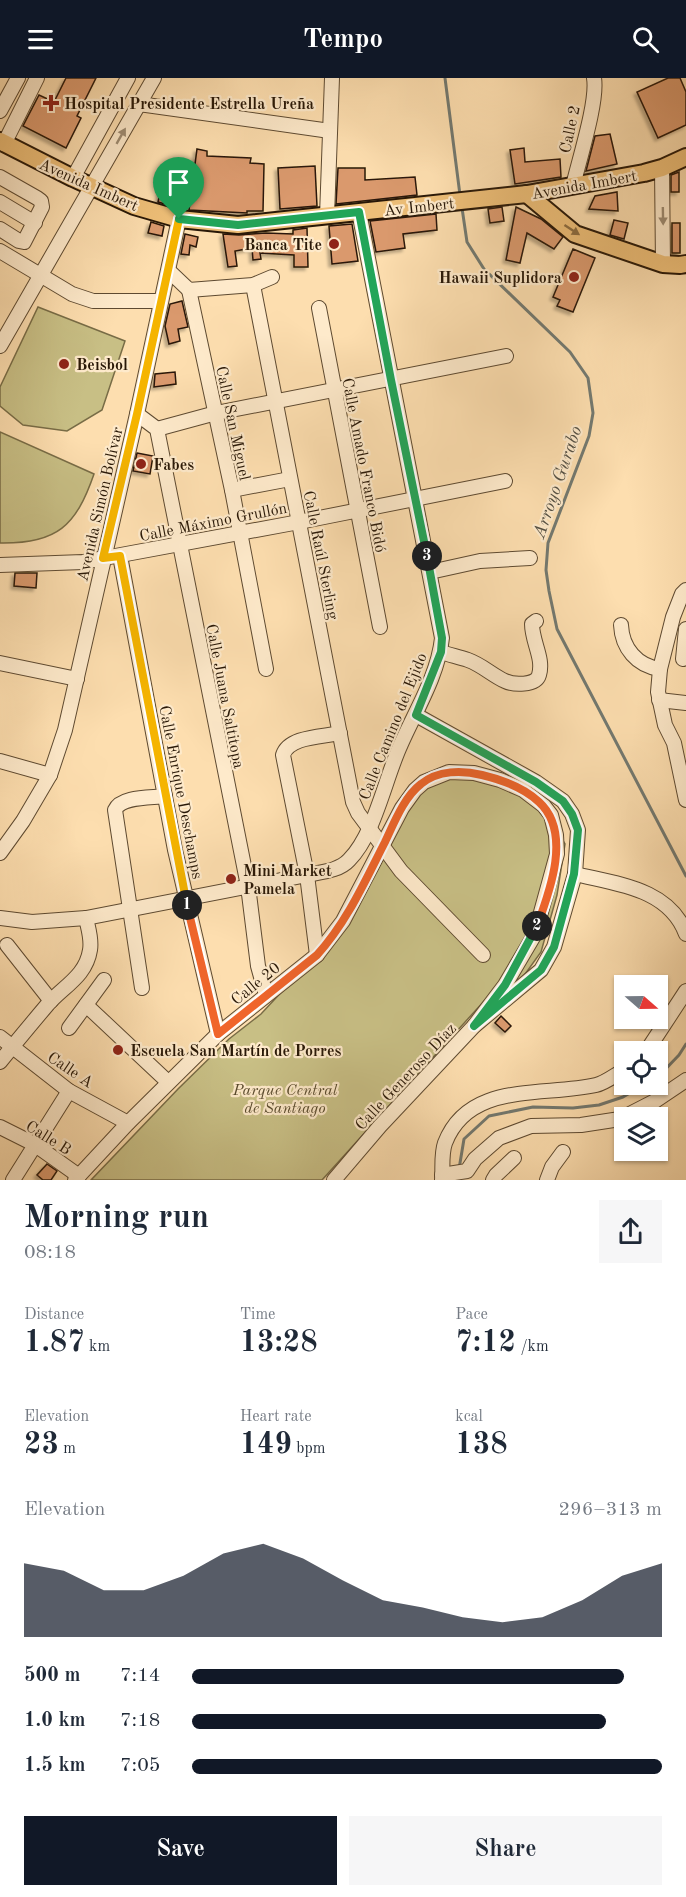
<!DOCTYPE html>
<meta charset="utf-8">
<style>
:root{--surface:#fff;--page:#f6f6f7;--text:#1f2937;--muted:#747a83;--accent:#111827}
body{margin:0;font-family:"Old Standard TT",serif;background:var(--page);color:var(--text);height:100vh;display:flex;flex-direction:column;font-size:22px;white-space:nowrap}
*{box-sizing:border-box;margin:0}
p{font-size:20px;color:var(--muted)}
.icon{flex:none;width:33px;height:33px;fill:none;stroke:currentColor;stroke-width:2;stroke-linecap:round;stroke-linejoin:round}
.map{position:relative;height:1102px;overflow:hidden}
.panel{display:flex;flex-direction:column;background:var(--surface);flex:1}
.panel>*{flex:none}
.needle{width:39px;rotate:110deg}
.buttons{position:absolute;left:614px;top:897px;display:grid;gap:12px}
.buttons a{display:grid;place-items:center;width:54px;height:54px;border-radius:0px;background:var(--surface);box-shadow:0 2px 4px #0004;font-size:30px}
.pin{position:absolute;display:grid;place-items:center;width:51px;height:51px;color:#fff;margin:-62px -26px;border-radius:50% 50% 50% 0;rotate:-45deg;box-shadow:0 0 6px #0007}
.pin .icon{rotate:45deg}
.km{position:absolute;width:30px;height:30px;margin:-15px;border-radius:50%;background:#222;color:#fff;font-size:16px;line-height:30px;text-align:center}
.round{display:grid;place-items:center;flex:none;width:63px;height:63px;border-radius:0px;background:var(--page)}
.summary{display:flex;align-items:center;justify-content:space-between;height:102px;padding:0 24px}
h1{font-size:33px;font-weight:700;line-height:45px}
.metrics{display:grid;grid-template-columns:repeat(3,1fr);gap:9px;height:102px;padding:6px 24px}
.metrics div{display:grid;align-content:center}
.metrics b{font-size:30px;font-weight:700}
.metrics small{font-size:16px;font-weight:400}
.metrics p{font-size:16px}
.chart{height:168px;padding:12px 24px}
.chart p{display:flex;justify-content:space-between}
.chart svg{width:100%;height:108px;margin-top:6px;fill:var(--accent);opacity:.7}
.cta{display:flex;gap:12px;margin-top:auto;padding:12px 24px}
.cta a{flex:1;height:69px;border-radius:0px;background:var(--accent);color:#fff;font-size:24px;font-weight:700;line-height:69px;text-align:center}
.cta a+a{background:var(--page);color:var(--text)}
ul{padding:0 24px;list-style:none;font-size:20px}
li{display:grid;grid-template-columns:96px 72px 1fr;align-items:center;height:45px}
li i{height:15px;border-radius:8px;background:var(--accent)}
header{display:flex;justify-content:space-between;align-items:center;height:78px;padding:0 24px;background:var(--accent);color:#fff;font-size:27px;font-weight:700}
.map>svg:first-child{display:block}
.green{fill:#c8bf85;stroke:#786c46;stroke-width:1.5}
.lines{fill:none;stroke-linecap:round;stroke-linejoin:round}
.stream{stroke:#737970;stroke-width:3}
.building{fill:#da996d;stroke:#291807;stroke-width:1.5;filter:url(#shadow)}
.minor-casing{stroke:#5e4a31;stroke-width:16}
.major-casing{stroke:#291807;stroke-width:20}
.minor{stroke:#feeacb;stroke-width:14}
.major{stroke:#eebf78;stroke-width:16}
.oneway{fill:#9e8c73}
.oneway2{fill:#8c6c40}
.split-1-casing{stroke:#fff;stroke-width:12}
.split-2-casing{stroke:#fff;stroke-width:12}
.split-3-casing{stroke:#fff;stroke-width:12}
.split-4-casing{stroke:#fff;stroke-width:12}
.split-1{stroke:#f5b400;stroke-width:8}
.split-2{stroke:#f0652b;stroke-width:8}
.split-3{stroke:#22a559;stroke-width:8}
.split-4{stroke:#22a559;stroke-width:8}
.poi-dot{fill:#8f2418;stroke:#feeacb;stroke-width:2}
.labels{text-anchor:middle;stroke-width:4.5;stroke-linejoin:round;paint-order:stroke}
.poi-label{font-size:16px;font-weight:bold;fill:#291807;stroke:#feeacb;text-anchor:start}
.street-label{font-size:16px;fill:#291807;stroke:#feeacb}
.park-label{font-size:16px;font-style:italic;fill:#594a2d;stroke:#feeacb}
.water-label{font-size:18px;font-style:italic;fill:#545044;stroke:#feeacb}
</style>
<header><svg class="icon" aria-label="menu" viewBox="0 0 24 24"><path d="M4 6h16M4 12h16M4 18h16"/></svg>Tempo<svg class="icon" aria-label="search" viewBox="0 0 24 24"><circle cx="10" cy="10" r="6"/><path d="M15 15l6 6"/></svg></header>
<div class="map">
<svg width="686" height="1102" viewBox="0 0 686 1102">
<defs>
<filter id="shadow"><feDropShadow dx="-3" dy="3" stdDeviation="1.5" flood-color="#0004"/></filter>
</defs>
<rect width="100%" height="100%" fill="#fddeaf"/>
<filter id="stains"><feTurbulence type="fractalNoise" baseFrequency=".00333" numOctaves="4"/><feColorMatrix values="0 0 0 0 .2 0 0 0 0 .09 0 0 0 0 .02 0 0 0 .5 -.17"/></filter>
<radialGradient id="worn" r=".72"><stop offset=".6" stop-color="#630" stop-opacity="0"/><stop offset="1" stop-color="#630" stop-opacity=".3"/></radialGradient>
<g class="green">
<path d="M38 229 125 263 102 332 67 353 23 347 0 328V309Z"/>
<path d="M0 354 94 396C76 448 57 466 0 465Z"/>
<path d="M444 700 500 702 551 737 554 748 565 766 557 817 541 874 523 899 485 922 322 1102H91L178 1011 229 961 261 936 329 863 420 706Z"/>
</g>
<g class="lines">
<g class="stream">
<path d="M445 0 460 117"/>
<path d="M462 130 467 164 484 191 570 274 588 300 593 335 589 358 548 465 546 492 549 513 557 551 686 798"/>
<path d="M657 1000 679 977 686 966"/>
<path d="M459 1091 464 1061 489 1038 533 1029 573 1030 599 1027 623 1019 645 1006"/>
</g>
</g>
<g class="building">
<path d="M66 0H96L77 38 81 40 66 70 23 48 39 17 54 24Z"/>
<path d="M668 0H680L686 14V47L658 60 637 14Z"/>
<path d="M610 56 617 86 586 93 595 58Z"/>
<path d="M524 70 525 84 560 81 561 99 515 106 510 72Z"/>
<path d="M197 71 207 73V78L251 80 250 85 264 86 263 133H247V135L189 132Z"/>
<path d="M315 88 317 128 280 131 278 90Z"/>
<path d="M338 90H365V102L415 99 417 117 336 126Z"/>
<path d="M679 94V114H671V97Z"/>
<path d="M164 98 179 101 172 128 158 124Z"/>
<path d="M617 114 618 133 589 131 595 118Z"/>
<path d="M502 129 504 143 490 145 488 131Z"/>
<path d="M516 129 541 141 563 159 554 171 527 155 520 185 506 182Z"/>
<path d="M436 136 437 152 403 156 405 170 376 174 370 143Z"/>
<path d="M614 142 628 145 624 161 610 157Z"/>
<path d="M151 144 164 148 162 158 148 155Z"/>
<rect x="672" y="145" width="8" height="30"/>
<path d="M352 146 358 183 332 186 329 148Z"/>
<path d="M307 150 308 189H294V177L260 175 261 181 253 182 252 170 235 173 237 188 228 189 223 156 239 157 266 155 293 156V152Z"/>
<path d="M185 156 198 159 196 169 190 167 189 177 181 176Z"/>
<path d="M573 171 595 180 573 234 557 228 560 222 553 219Z"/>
<path d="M182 223 188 249 178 251 180 263 169 266 165 248 170 226Z"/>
<path d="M175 294 176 306 154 309 155 296Z"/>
<path d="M137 375 153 378 150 396 133 393Z"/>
<path d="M15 495H37L36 510 14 508Z"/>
<path d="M501 938 511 948 505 954 495 945Z"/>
<path d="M47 1086 57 1093 51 1102H43L37 1097Z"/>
</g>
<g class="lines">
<defs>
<g id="minor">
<path d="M139 26 330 53"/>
<path d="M0 33 18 0"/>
<path d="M4 66 37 0"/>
<path d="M662 90 663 186"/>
<path d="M0 99 37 120 41 123 42 129 24 164 19 163 0 151"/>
<path d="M73 100 128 0"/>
<path d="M573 108C579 82 598 23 594 0"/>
<path d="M0 124 35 145"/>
<path d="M327 138 332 0"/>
<path d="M0 173 72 216 93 223H161"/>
<path d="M169 193 189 212 253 207 272 199"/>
<path d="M253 207 353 724 358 735 401 793 483 877"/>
<path d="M189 212 232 412 266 591"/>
<path d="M319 230 380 549"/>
<path d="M0 268 154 0"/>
<path d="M137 336 157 351 248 808 258 888 266 917"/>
<path d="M157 351 216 335 506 278"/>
<path d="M232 412 290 401"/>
<path d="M120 478 175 772 218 956"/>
<path d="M0 487 83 484 299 444 505 403"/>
<path d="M430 494 480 483 530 480"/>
<path d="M686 512 682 516 673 539 660 591 658 614 665 647 674 665 686 722"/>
<path d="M621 547C622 570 637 588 660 591"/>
<path d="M441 574C450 577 459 579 468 582 482 587 492 597 505 603 513 607 536 608 539 597 544 580 532 564 532 546L536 543"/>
<path d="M683 581 686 551"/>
<path d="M0 585 77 601"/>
<path d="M659 622 686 625"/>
<path d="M0 683 50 697"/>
<path d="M0 775 23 743 50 697 65 652 137 336 179 141"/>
<path d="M575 796C616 806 669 810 686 856"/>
<path d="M0 840 32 844 86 840 307 797C321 794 339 793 349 782 375 756 385 700 401 666 416 632 438 597 442 560L359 134"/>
<path d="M7 867 51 923"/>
<path d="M317 877 307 797 283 677C289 658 323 659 340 655"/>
<path d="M142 910 115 732C121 718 151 720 165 718"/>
<path d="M86 927 168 1004"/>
<path d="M69 950 104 902"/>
<path d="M0 959 69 1013 128 1045"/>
<path d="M646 974 686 913"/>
<path d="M0 984C16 964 32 945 48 926 64 908 86 898 90 872 92 861 88 850 86 840"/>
<path d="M0 1049 34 1066 79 1098"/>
<path d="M442 1097 467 1093 475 1081 499 1060 531 1048 581 1047 620 1041 655 1023 686 1002"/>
<path d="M13 1102 69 1013"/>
<path d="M75 1102 128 1045 218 956 317 877 343 843 402 730 415 712 424 704 449 694 474 695 500 702 523 712 544 728 551 737 556 757 557 776 535 856 505 907 474 948"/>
<path d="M334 1102 380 1048 474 948 541 892 554 869 575 796 578 752 572 736 563 723 536 704 416 637"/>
<path d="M442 1102C443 1090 441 1076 445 1065 469 1003 543 1019 596 1007 605 1005 615 997 624 992"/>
<path d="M493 1102 496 1097 514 1080"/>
<path d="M547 1102 552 1089 563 1074"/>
</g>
<g id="major">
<path d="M0 63 73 100 134 128 179 141 238 147 527 116 644 95 662 90 686 79"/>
<path d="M527 116 575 156 663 186 680 187 686 186"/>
</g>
</defs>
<use href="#minor" class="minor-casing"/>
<use href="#major" class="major-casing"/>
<use href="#minor" class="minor"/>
<use href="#major" class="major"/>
</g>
<defs><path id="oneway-solid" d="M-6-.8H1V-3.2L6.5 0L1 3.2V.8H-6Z" transform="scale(1.5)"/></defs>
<g class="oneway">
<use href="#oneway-solid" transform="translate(121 58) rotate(-60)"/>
<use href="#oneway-solid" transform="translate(663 138) rotate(89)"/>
</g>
<use class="oneway2" href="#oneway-solid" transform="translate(572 152) rotate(33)"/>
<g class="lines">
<defs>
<path id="split-1" d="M179 141 137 336 103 480 120 478 187 827"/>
<path id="split-2" d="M187 827 218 956 317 877C347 844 365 803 385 764 394 745 404 719 421 706 438 692 462 692 482 697 503 702 523 709 539 724 572 754 550 813 537 848"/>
<path id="split-3" d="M427 478 442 560 441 574 416 637 536 704 563 723 572 736 578 752 574 796 554 869 541 892 474 948 505 907 537 848"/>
<path id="split-4" d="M179 141 238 147 359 134 391 302 427 478"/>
</defs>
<use href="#split-1" class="split-1-casing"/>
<use href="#split-2" class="split-2-casing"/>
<use href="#split-3" class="split-3-casing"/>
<use href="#split-4" class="split-4-casing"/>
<use href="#split-1" class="split-1"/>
<use href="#split-2" class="split-2"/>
<use href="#split-3" class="split-3"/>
<use href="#split-4" class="split-4"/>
</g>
<g class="poi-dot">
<path d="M48 16h6v6h6v6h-6v6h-6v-6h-6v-6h6z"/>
<circle cx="334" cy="166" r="6"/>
<circle cx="574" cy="199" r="6"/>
<circle cx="64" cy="286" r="6"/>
<circle cx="141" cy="386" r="6"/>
<circle cx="231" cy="801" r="6"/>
<circle cx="118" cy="972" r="6"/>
</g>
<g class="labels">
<g class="poi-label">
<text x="64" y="31">Hospital Presidente Estrella Ureña</text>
<text x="322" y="172" text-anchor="end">Banca Tite</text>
<text x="562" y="205" text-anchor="end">Hawaii Suplidora</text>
<text x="76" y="292">Beisbol</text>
<text x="153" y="392">Fabes</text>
<text x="243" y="798">Mini Market<tspan x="243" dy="18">Pamela</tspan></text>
<text x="130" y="978">Escuela San Martín de Porres</text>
</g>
<g class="street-label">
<text transform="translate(569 51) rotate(-78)" y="6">Calle 2</text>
<text transform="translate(89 106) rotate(24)" y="6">Avenida Imbert</text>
<text transform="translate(584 106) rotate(-10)" y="6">Avenida Imbert</text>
<text transform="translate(419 128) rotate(-6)" y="6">Av Imbert</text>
<text transform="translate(234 345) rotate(78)" y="6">Calle San Miguel</text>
<text transform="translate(365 387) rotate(79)" y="6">Calle Amado Franco Bidó</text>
<text transform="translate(99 426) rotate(-77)" y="6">Avenida Simón Bolívar</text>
<text transform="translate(213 443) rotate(-11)" y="6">Calle Máximo Grullón</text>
<text transform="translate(322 477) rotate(79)" y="6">Calle Raúl Sterling</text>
<text transform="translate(226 618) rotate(79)" y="6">Calle Juana Saltitopa</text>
<text transform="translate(392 648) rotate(-68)" y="6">Calle Camino del Ejido</text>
<text transform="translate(182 714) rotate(79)" y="6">Calle Enrique Deschamps</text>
<text transform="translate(255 905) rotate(-39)" y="6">Calle 20</text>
<text transform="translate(71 991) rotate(34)" y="6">Calle A</text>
<text transform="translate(405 998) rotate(-47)" y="6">Calle Generoso Díaz</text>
<text transform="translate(49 1059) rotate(32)" y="6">Calle B</text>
</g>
<g class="park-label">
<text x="285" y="1017">Parque Central<tspan x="285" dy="18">de Santiago</tspan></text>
</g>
<g class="water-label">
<text transform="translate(557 404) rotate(-71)" y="6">Arroyo Gurabo</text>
</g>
</g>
<rect width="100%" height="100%" filter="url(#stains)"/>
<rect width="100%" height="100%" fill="url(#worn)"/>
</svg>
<div class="buttons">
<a><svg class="needle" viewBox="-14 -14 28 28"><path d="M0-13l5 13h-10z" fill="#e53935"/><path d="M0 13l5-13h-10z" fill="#747a83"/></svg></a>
<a><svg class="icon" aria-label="locate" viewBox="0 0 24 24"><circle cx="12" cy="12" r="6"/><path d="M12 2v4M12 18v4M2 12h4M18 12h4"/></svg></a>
<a><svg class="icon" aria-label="layers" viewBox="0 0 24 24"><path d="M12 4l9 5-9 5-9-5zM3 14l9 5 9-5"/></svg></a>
</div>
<div class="pin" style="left:179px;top:141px;background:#1e9e55"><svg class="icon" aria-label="arrive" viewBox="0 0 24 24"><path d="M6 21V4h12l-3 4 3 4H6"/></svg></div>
<b class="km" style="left:187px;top:827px">1</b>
<b class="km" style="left:537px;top:848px">2</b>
<b class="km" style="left:427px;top:478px">3</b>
</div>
<section class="panel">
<div class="summary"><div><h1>Morning run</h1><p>08:18</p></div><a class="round"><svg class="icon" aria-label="share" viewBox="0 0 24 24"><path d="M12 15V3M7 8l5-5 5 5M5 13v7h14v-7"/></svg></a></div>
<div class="metrics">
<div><p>Distance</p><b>1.87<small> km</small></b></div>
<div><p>Time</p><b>13:28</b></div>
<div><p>Pace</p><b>7:12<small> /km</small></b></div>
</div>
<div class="metrics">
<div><p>Elevation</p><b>23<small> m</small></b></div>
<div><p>Heart rate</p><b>149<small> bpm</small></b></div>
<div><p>kcal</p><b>138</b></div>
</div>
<div class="chart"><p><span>Elevation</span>296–313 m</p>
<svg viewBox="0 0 160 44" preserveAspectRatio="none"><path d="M0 44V14L10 17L20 25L30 25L40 19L50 10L60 6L70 12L80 21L90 29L100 32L110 36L120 38L130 36L140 29L150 19L160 14V44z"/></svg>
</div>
<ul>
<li><b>500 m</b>7:14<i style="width:92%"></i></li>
<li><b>1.0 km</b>7:18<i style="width:88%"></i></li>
<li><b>1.5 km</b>7:05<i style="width:100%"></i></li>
</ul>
<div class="cta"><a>Save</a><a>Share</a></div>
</section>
